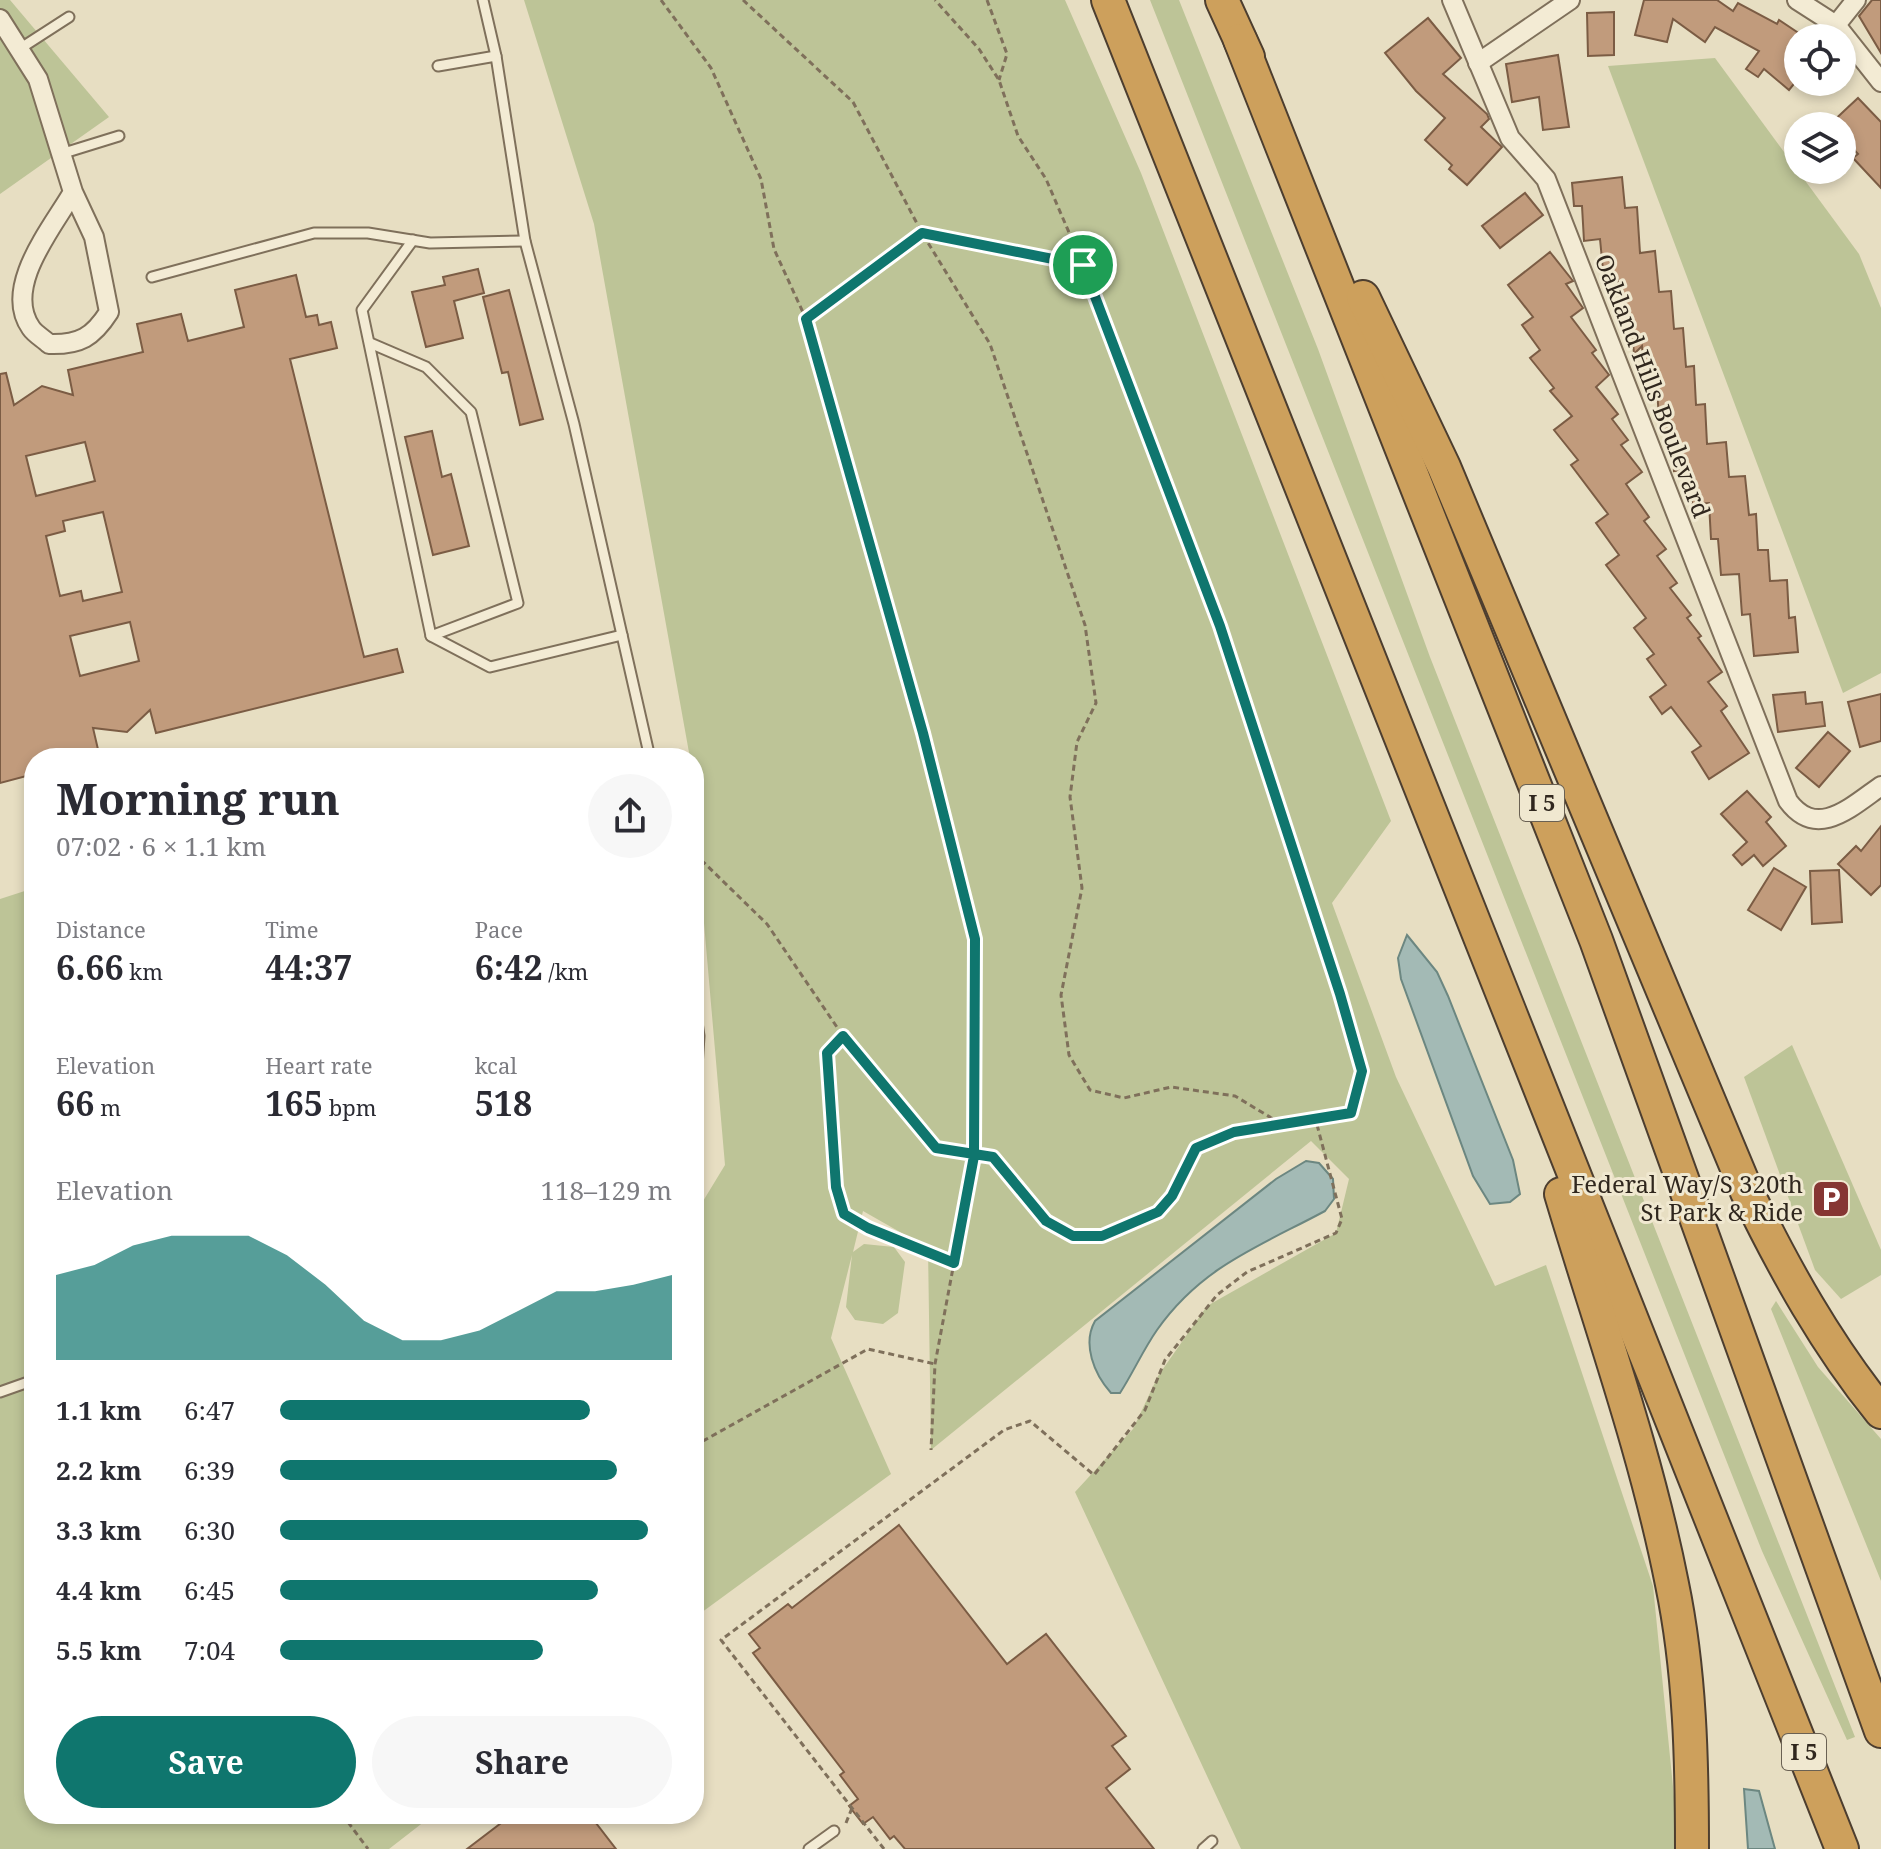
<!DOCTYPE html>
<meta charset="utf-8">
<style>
:root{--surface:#fff;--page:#f7f7f7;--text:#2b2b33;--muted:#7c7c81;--accent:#0f766e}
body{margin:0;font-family:"Noto Serif",serif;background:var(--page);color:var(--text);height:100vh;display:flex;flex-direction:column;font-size:30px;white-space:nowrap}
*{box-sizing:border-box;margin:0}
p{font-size:26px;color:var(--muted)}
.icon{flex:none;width:44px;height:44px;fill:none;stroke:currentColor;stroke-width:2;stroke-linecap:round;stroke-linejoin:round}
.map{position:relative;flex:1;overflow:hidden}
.sheet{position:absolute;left:24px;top:748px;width:680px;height:1076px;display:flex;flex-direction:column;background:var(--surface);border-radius:32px;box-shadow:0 4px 12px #0003}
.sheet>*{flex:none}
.buttons{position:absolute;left:1784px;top:24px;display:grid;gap:16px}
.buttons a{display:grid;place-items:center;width:72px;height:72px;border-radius:50%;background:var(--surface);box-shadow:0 4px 12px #0003;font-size:40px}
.pin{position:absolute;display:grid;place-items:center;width:68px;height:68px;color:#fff;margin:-34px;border:4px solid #fff;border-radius:50%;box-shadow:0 2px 8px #0007}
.round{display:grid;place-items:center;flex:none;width:84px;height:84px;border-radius:42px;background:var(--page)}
.head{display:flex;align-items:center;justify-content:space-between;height:136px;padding:0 32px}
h1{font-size:44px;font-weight:700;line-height:60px}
.figures{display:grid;grid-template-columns:repeat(3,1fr);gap:12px;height:136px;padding:8px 32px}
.figures div{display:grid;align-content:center}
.figures b{font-size:34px;font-weight:700}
.figures small{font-size:22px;font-weight:400}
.figures p{font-size:22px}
.chart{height:224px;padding:16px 32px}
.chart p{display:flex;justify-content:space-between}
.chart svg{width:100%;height:144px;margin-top:8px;fill:var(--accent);opacity:.7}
.cta{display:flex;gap:16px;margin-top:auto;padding:16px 32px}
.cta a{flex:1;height:92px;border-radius:48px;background:var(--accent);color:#fff;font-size:32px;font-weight:700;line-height:92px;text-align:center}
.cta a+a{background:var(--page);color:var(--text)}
ul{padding:0 32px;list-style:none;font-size:26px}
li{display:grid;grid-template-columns:128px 96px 1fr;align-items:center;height:60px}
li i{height:20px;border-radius:10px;background:var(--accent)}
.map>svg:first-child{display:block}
.green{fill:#bdc497}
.water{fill:#a3bab5;stroke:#6c8781;stroke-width:2}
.building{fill:#c19b7c;stroke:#7b5c44;stroke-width:2;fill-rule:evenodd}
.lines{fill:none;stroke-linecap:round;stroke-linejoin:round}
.service-casing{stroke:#7f705b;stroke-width:13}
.minor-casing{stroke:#7f705b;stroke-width:22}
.motorway-casing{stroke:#4d3e2f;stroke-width:36}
.path{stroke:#7f705b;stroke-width:3;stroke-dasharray:6 4;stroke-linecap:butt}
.service{stroke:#f3ebd4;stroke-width:9}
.minor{stroke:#f3ebd4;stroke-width:18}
.motorway{stroke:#cda05c;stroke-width:32}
.route-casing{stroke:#fff;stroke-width:16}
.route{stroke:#0f766e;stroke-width:10}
.labels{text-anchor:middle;stroke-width:6;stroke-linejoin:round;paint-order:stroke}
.shield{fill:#f0e8d0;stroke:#6a6153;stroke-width:2}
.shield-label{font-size:22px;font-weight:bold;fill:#30271e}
.street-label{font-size:24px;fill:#30271e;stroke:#f0e8d0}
.poi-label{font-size:24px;fill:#30271e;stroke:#f0e8d0;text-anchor:end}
</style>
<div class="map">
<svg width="1881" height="1849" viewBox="0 0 1881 1849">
<rect width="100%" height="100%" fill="#e7dec2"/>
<g class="green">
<path d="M0 0H10L109 117 0 194Z"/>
<path d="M524 0H1065L1141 173 1391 821 1332 903 1396 1077 1495 1286 1546 1265 1653 1586 1677 1827 1676 1849H1241L1075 1492 1133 1429 1158 1376 1207 1306 1336 1233 1349 1179 1311 1141 931 1450 928 1248 863 1211 853 1252 864 1244 894 1247 905 1262 898 1313 883 1324 855 1320 846 1307 852 1255 831 1338 891 1474 694 1618V1216L725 1165 694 808V758H690L594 224Z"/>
<path d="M1150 0H1179L1318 349 1430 657 1855 1737 1847 1740 1762 1551Z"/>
<path d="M1715 58 1859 254 1881 308V673L1843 693 1608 66Z"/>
<path d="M34 888V1814H434L389 1849H0V899Z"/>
<path d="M1792 1045 1881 1250V1275L1841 1299 1815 1270 1744 1077Z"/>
<path d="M1776 1301 1818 1367 1881 1439V1581L1771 1309Z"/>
</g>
<g class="water">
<path d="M1407 935 1437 972 1448 996 1513 1160 1520 1194 1510 1202 1490 1204 1473 1176 1401 979 1398 958Z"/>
<path d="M1306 1161 1319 1163 1333 1179 1334 1199 1325 1211C1260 1246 1202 1266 1157 1330 1143 1350 1133 1373 1120 1393H1111C1094 1374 1082 1344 1095 1321L1276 1179Z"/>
<path d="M1744 1789 1759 1791 1775 1849H1748Z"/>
</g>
<g class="building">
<path d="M1644 0H1717L1733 11 1738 3 1777 24 1779 20 1803 36 1798 38V79L1789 90 1764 69 1758 77 1746 69 1759 51 1715 27 1705 42 1673 19 1667 42 1635 35Z"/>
<path d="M1872 0H1881V53L1859 16Z"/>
<path d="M1614 12V55L1588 56 1587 13Z"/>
<path d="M1428 18 1461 58 1443 74 1487 114 1489 119 1481 127 1502 147 1467 185 1449 169 1452 165 1425 140 1445 118 1416 91 1385 53Z"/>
<path d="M1558 55 1569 127 1543 130 1539 97 1512 102 1506 64Z"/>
<path d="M1858 98 1881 122V188L1853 158 1858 154 1842 137V126H1828Z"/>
<path d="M1622 177 1625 208 1637 207 1640 253 1655 251 1659 292 1671 291 1674 329 1683 328 1686 367 1694 366 1696 405 1705 404 1707 444 1726 442 1729 477 1745 476 1749 515 1756 514 1758 550H1768L1770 581 1787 580 1789 618 1795 617 1798 652 1754 656 1750 614 1742 615 1739 574 1721 575 1718 539H1711L1709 503 1692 504 1689 469 1674 471 1671 430 1660 431 1657 390 1645 391 1642 346 1634 354 1631 318 1622 319 1618 279 1604 280 1600 239 1584 241 1582 206H1574L1572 183Z"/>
<path d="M1525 193 1543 215 1500 248 1482 226Z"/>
<path d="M1550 252 1573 281 1566 284 1583 308 1571 317 1596 350 1592 353 1609 375 1596 387 1618 414 1612 419 1628 440 1621 445 1642 472 1626 484 1649 517 1644 521 1666 549 1657 556 1677 583 1670 588 1691 615 1687 618 1701 636 1698 638 1722 672 1708 682 1727 706 1721 711 1749 753 1709 779 1692 752 1701 746 1671 707 1662 714 1650 697 1666 685 1647 659 1654 654 1634 628 1646 618 1606 565 1619 555 1596 523 1608 514 1571 465 1578 460 1554 430 1572 416 1550 391 1554 388 1530 358 1540 350 1522 325 1533 317 1508 285Z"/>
<path d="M478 269 484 293 454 301 463 338 426 347 412 292 445 285 443 277Z"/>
<path d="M296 275 306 317 317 315 319 325 331 322 337 348 290 359 364 657 397 649 403 672 156 733 150 710 127 732 93 728 100 758H34V774L0 783V374L6 373 14 405 42 386 73 395 68 370 143 352 137 324 181 314 188 341 244 327 235 290ZM85 442 95 481 36 496 26 456ZM103 512 122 592 83 601 81 591 60 596 46 536 65 531 63 521ZM130 622 139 661 80 676 70 636Z"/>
<path d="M509 290 543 419 520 425 508 372 502 373 483 297Z"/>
<path d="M432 431 442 477 451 474 469 546 433 555 405 437Z"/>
<path d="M1805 692 1806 704 1822 702 1825 726 1778 732 1773 695Z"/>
<path d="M1881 694V741L1860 747 1848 702Z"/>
<path d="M1828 732 1850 751 1819 787 1796 768Z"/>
<path d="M1747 791 1771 817 1766 822 1786 846 1763 866 1754 855 1742 865 1733 855 1747 842 1721 814Z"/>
<path d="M1881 826V885L1871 895 1838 864 1856 846 1861 851Z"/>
<path d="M1774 868 1806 887 1781 930 1748 910Z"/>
<path d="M1839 870 1842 922 1812 924 1810 871Z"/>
<path d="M899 1525 1007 1664 1046 1634 1126 1736 1112 1746 1130 1769 1106 1788 1154 1849H905L894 1836 890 1839 873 1817 863 1824 849 1806 858 1799 840 1775 844 1772 753 1653 760 1648 749 1634 788 1604 792 1608Z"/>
<path d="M513 1814H589L616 1849H467Z"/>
</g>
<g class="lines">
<defs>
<g id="service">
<path d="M483 0 496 56 525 241 574 424 650 758"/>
<path d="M21 48 69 17"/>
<path d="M438 66 496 56"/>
<path d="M64 153 119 136"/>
<path d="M413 240 362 310 431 636 490 667 622 635"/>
<path d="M152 277 314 233H368L430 243 525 241"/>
<path d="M370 343 426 367 471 412 518 603 431 636"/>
<path d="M176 758H217"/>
<path d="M694 1001 699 1036 694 1113"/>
<path d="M0 1392 34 1380"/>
<path d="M809 1849 834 1831"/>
<path d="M1203 1849 1212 1841"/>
</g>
<g id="minor">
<path d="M1452 0 1510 138 1546 179 1788 801C1817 840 1851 807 1881 786"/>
<path d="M1797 0 1836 25 1881 82"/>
<path d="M0 19 38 79 73 192 94 237 109 312C93 337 80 345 49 344 44 339 35 334 31 328 2 287 53 227 73 192"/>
<path d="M1836 25 1856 0"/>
<path d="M1478 63 1570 0"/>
</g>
<g id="motorway">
<path d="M1108 0 1842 1849"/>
<path d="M1222 0 1248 57"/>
<path d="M1240 40 1596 940 1881 1731"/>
<path d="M1363 297 1444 467 1747 1192C1785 1270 1826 1344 1881 1412"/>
<path d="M1561 1194C1599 1322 1646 1452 1672 1584 1690 1671 1692 1760 1692 1849"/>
</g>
</defs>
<use href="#service" class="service-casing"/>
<use href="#minor" class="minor-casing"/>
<use href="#motorway" class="motorway-casing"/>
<g class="path">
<path d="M661 0 711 68 761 179 774 249 806 319 923 733 975 939 974 1156 935 1364 931 1450"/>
<path d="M743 0 853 102 922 233 990 344 1085 625 1096 703 1077 742 1070 797 1082 888 1061 995 1069 1055 1090 1090 1124 1098 1171 1087 1235 1096 1283 1125 1351 1113 1362 1071 1340 994 1220 626 1083 265 1046 179 1018 136 999 80 979 49 935 0"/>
<path d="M987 0 1007 54 999 80"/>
<path d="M807 319 922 233 1083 265"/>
<path d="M694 853 767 924 843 1036 936 1148 993 1157 1046 1221 1073 1236H1102L1158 1212 1172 1196 1196 1148 1234 1132 1283 1125"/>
<path d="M843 1036 827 1053 836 1187 844 1214 952 1263"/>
<path d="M694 1446 868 1349 935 1364"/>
<path d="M342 1814 368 1849"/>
<path d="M846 1823 852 1808"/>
<path d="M884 1849 721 1640 1004 1430 1030 1421 1094 1475 1145 1410 1165 1360 1217 1295 1247 1272 1336 1233 1342 1219 1316 1121"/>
</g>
<use href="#service" class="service"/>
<use href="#minor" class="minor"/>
<use href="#motorway" class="motorway"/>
</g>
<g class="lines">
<defs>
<path id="route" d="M1083 265 922 233 806 319 923 733 975 939 974 1156 954 1263 868 1228 844 1214 836 1187 827 1053 843 1036 936 1148 993 1157 1046 1221 1073 1236H1102L1158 1212 1172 1196 1196 1148 1234 1132 1351 1113 1362 1071 1340 994 1220 626 1083 265"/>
</defs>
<use href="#route" class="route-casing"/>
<use href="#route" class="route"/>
</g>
<defs>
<symbol id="parking-square" viewBox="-11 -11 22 22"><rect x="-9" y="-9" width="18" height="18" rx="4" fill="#863633" stroke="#f0e8d0"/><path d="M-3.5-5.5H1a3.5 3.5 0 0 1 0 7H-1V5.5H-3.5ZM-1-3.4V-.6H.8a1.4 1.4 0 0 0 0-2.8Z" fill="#fff"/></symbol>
</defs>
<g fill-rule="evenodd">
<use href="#parking-square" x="1809" y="1177" width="44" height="44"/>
</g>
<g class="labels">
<g class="shield">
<rect x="1520" y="785" width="44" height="36" rx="6"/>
<rect x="1782" y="1734" width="44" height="36" rx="6"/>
</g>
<g class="shield-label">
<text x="1542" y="811">I 5</text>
<text x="1804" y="1760">I 5</text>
</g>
<g class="street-label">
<text transform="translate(1652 386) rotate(69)" y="8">Oakland Hills Boulevard</text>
</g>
<g class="poi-label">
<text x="1803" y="1193">Federal Way/S 320th<tspan x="1803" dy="28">St Park &amp; Ride</tspan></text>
</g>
</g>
</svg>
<div class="buttons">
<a><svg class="icon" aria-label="locate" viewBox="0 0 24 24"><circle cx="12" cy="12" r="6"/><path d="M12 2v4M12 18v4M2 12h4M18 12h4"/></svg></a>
<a><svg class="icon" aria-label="layers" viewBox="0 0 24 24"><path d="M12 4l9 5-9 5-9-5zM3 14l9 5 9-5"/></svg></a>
</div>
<div class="pin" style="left:1083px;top:265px;background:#1e9e55"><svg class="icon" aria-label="arrive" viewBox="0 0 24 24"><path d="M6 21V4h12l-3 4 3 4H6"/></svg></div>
<section class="sheet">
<div class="head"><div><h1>Morning run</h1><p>07:02 · 6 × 1.1 km</p></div><a class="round"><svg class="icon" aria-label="share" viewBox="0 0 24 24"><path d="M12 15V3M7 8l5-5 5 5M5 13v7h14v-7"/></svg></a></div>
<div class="figures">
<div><p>Distance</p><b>6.66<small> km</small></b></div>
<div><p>Time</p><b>44:37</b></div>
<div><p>Pace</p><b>6:42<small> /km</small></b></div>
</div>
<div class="figures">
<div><p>Elevation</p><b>66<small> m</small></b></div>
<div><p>Heart rate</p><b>165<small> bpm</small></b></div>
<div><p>kcal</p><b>518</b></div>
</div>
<div class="chart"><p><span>Elevation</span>118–129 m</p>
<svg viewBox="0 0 160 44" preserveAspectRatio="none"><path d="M0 44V18L10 15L20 9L30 6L40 6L50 6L60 12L70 21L80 32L90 38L100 38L110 35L120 29L130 23L140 23L150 21L160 18V44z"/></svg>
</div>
<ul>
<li><b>1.1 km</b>6:47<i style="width:79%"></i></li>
<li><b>2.2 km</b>6:39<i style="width:86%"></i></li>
<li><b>3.3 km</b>6:30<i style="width:94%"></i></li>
<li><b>4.4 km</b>6:45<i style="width:81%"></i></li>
<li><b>5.5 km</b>7:04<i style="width:67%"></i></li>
</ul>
<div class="cta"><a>Save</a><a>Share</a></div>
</section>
</div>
